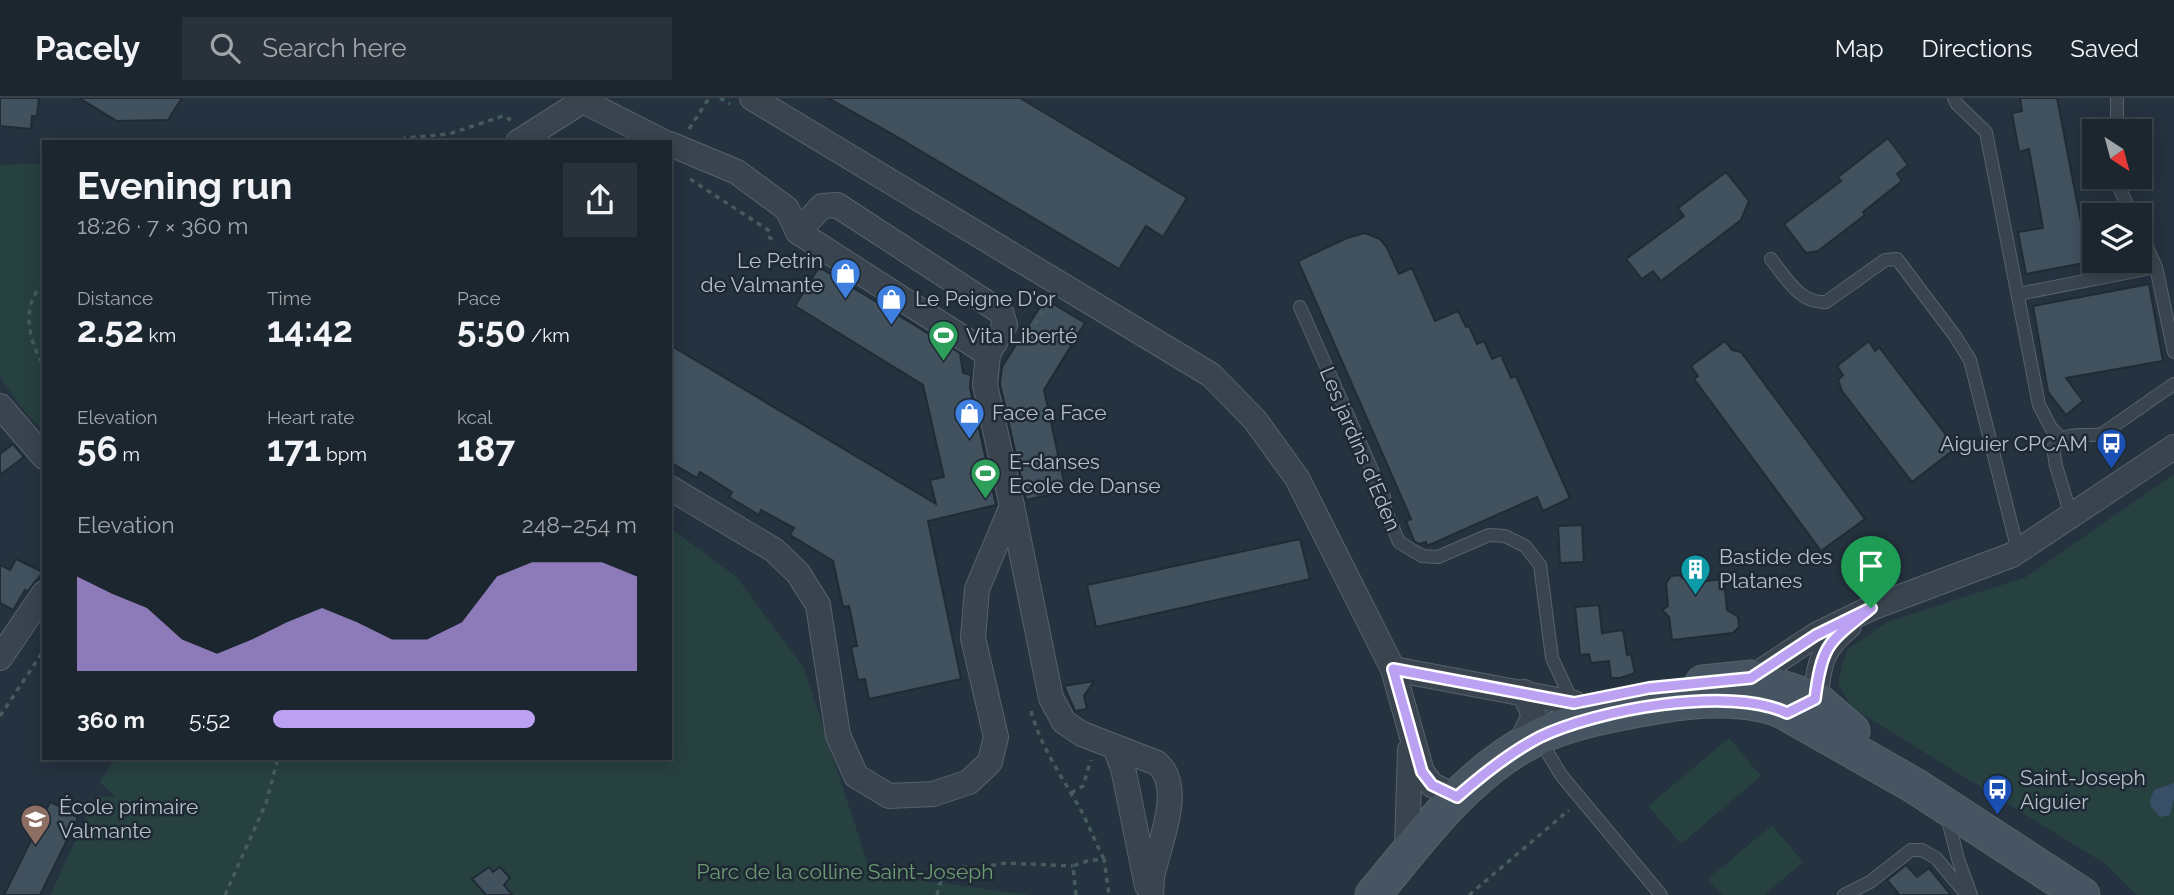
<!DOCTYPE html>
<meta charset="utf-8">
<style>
:root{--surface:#1c262f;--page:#29323b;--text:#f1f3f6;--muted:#a0a5aa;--line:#3a434b;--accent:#bca0f2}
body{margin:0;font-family:Raleway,sans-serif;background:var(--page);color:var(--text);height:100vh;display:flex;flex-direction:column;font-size:26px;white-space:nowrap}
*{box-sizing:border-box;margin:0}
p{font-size:23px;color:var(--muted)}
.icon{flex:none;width:38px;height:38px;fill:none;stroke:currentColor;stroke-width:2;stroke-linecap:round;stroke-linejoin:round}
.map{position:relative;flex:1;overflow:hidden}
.drawer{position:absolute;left:42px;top:42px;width:630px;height:620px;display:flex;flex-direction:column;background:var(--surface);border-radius:0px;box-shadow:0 4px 18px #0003,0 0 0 2px var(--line)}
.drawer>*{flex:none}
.needle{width:46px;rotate:144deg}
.buttons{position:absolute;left:2082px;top:21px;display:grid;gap:14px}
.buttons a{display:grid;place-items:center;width:70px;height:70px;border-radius:0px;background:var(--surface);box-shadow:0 4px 18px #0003,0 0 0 2px var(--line);font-size:35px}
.pin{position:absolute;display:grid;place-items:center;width:60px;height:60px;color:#fff;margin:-72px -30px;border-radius:50% 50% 50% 0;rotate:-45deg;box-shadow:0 0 7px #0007}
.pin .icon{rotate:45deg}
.round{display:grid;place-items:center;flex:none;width:74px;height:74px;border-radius:0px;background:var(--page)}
.overview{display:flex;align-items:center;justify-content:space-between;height:119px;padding:0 35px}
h1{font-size:38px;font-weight:700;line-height:52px}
.metrics{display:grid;grid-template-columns:repeat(3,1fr);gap:10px;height:119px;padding:7px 35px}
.metrics div{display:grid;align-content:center}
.metrics b{font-size:35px;font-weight:700}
.metrics small{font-size:19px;font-weight:400}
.metrics p{font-size:19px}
.chart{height:196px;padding:14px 35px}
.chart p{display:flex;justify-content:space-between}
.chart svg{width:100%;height:126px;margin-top:7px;fill:var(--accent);opacity:.7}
ul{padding:0 35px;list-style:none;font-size:23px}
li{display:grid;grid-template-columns:112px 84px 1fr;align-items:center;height:52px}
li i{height:18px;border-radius:9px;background:var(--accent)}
header{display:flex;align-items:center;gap:42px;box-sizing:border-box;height:98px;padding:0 35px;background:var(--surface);border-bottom:2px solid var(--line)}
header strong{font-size:33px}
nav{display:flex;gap:38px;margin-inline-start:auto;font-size:24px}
.search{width:490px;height:63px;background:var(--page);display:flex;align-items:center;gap:18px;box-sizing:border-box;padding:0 24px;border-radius:0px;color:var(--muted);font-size:26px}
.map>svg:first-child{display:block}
.green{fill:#274040}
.water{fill:#394f67}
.building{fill:#41515e;stroke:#202b36;stroke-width:2}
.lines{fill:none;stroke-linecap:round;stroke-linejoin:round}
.lane-casing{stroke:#57626d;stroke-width:14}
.street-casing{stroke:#57626d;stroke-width:26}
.secondary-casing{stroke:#57626d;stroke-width:37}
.path{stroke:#455c5d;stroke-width:3.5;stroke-dasharray:5 5;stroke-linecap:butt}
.lane{stroke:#39444f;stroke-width:12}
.street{stroke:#39444f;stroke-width:24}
.secondary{stroke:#475462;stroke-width:35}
.route-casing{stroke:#fff;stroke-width:14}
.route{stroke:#bca0f2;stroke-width:9}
.labels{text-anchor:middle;stroke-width:5;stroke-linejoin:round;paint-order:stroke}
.poi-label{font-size:21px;fill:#b5bfca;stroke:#1e2934;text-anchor:start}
.street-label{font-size:21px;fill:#b5bfca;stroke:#1e2934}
.park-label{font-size:21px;fill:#6c9b73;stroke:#1e2934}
</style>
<header>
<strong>Pacely</strong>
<div class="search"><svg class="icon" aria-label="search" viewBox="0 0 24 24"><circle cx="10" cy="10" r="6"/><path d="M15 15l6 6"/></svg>Search here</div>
<nav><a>Map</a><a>Directions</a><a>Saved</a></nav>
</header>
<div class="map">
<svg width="2174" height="797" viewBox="0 0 2174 797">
<rect width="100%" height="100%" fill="#25323f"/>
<g class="green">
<path d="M44 65V331L43 332 25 314 0 280V67Z"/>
<path d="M2174 376V797H2137L2107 767 1854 611 1838 587 1842 566 1848 551 1887 524 2026 479Z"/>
<path d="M670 430 737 479 804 570 871 776 1031 797H50L96 698 116 699 99 684 116 660H670Z"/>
<path d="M1729 640 1761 678 1681 746 1648 708Z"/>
<path d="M1772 727 1803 764 1764 797H1722L1708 781Z"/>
</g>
<path class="water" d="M2174 685V701L2170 717 2160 719 2151 709 2150 702 2154 692Z"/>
<g class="building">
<path d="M0 0H39L37 18H32L31 31 0 28Z"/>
<path d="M79 0H182L168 22 117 23Z"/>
<path d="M828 0H1020L1187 100 1163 139 1146 128 1119 171 894 37Z"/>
<path d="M2020 0H2057L2081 124 2095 121V163L2026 176 2018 134 2043 130 2029 51 2019 54 2012 15 2022 13Z"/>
<path d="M1888 40 1908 67 1897 76 1902 83 1863 114 1865 117 1818 153 1806 155 1784 126 1841 83 1838 79Z"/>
<path d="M1726 74 1749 103 1741 122 1661 183 1653 173 1642 181 1626 161 1684 118 1678 110Z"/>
<path d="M1365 135 1380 141 1387 150 1399 176 1412 170 1435 223 1458 213 1466 229 1469 228 1477 246 1484 243 1492 261 1501 257 1511 280 1516 278 1570 400 1543 413 1537 399 1427 448 1426 444 1419 446 1414 443 1406 423 1411 421 1298 163 1347 140Z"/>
<path d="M819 169 960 255 963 275 971 277 970 290 996 407 928 423 961 581 869 601 865 581 858 582 851 549 857 548 853 527 849 508 843 509 833 463 790 437 794 430 761 412 759 417 729 399 732 394 700 374 697 380 670 364V247L936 406 930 382 944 379 923 287 795 208Z"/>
<path d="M2149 186 2163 263 2066 280 2083 303 2066 317 2048 294 2033 208Z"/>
<path d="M1045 201 1085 225 1044 292 1066 393 1026 402 1000 286 1002 269Z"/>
<path d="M1725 243 1732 252 1741 254 1865 421 1821 453 1694 281 1698 278 1691 268Z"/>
<path d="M1869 243 1875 253 1879 249 1956 350 1912 384 1842 293 1838 282 1843 277 1837 268Z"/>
<path d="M13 346 24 359 0 377V356Z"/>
<path d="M1582 427 1584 464 1560 465 1558 428Z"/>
<path d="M1300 441 1310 481 1096 529 1087 487Z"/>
<path d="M16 461 43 474 27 494 25 492 13 512 0 505V467L10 472Z"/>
<path d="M1679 477 1689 485 1724 481 1727 512 1738 519 1739 529 1733 535 1672 542 1669 519 1662 512 1668 508 1666 485 1671 478Z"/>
<path d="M1599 507 1602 535 1623 532 1627 557 1631 556 1635 575 1620 580H1611L1609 563 1591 565 1589 556 1580 557 1575 509Z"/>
<path d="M1094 583 1084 598 1087 611 1075 613 1064 588Z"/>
<path d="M50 704 72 714 71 716 78 720 40 797H4Z"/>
<path d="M1906 767 1917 779 1929 770 1951 797H1896L1898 795 1887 782Z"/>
<path d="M489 769 493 774 500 769 510 780 504 787 512 797H486L472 781Z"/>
</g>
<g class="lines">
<defs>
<g id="lane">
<path d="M1954 0 1957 6 1986 34 2039 307 2051 330 2061 340"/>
<path d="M2117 33V0"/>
<path d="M2118 79V87L2132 117"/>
<path d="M2140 134 2156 169 2174 254"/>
<path d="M1771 161C1786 180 1800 206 1826 204L1885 162 1897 161 1955 238 1970 262 2018 453"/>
<path d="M2018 196 2156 169"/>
<path d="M1300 209 1384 399 1385 411 1399 444 1422 458 1438 459 1489 437 1505 438 1525 448 1540 467 1552 560 1573 605"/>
<path d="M2071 417 2056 368 2053 350C2070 330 2080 340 2102 336L2174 286"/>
<path d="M1539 640 1561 677 1661 797"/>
<path d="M1947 718 1958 761 1971 797"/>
<path d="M1844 797 1870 784 1911 752H1922L1936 760 1967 797"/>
</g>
<g id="street">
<path d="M752 0 1211 277 1255 322 1297 380 1393 571 1422 674 1432 687 1457 699"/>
<path d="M583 3 664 44"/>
<path d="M518 44 587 0"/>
<path d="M670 46 737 74 787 111 798 134 988 256"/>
<path d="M798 134 822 108 837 107 1001 214 1005 227 988 256 985 287 1012 408 1051 600 1064 624 1082 636 1157 665C1185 689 1159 745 1153 775 1151 782 1152 790 1151 797"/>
<path d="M0 308 44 359"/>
<path d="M670 390 774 452 798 475 818 507 838 637 856 678 889 698 933 696 969 684 990 664 996 639 973 540 977 491 1012 408"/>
<path d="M0 560 44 495"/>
<path d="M1393 571 1574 605"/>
<path d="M1759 589 1751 580 1816 537 1871 510 2012 457 2174 349"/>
<path d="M1801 608 1815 601C1820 565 1820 552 1849 528"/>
<path d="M1115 649 1123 670 1147 788"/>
<path d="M1517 652 1534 618 1524 594"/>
<path d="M1407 748 1410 652"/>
</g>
<g id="secondary">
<path d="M1703 585 1751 580 1815 601 1852 633"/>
<path d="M1373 797C1425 735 1477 660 1557 631 1589 620 1623 614 1656 608 1695 601 1751 597 1787 615L1915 688 2082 797"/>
</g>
</defs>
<use href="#lane" class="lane-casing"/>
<use href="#street" class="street-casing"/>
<use href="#secondary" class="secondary-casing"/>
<g class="path">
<path d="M720 0 730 6"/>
<path d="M689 31 709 0"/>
<path d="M403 44 405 40 449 36 503 18 511 22"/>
<path d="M690 81 771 134"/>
<path d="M768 139 777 143"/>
<path d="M44 186C20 205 29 246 44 267"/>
<path d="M1024 243 1048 205"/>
<path d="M1031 613C1040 646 1058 673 1075 702 1087 721 1094 742 1104 761"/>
<path d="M0 618 44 552"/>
<path d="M1071 695 1083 688 1091 662"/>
<path d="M225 797 266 705 278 660"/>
<path d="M937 797 940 785 949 774 961 769 977 770 1006 765 1073 768"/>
<path d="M1076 797 1073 768 1087 763 1104 761 1109 797"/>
<path d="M1469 797 1569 712"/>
</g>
<use href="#lane" class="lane"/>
<use href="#street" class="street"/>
<use href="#secondary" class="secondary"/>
</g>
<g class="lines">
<defs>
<path id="route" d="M1871 510C1829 544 1822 545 1815 601L1787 615C1730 587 1595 612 1540 639 1509 655 1483 676 1457 699L1432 687 1422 674 1393 571 1574 605 1649 590 1751 580 1816 537Z"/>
</defs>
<use href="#route" class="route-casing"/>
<use href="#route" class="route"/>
</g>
<defs>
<symbol id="shop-pin" viewBox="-11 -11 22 30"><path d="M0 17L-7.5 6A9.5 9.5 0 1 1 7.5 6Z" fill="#3f7fe0" stroke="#1e2934"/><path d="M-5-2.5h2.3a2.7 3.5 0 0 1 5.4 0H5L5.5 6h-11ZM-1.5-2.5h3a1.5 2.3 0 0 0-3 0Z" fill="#fff"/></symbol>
<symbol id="stadium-pin" viewBox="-11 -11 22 30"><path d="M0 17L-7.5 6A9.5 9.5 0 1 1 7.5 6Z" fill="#2e9e5b" stroke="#1e2934"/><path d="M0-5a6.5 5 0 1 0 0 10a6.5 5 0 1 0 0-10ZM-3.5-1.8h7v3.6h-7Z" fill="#fff"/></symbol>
<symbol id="bus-pin" viewBox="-11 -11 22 30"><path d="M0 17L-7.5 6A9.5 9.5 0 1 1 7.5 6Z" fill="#1a4fb4" stroke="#1e2934"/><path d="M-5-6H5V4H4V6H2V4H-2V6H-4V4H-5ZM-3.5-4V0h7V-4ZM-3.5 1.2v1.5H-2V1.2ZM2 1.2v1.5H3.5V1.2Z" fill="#fff"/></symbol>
<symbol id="building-pin" viewBox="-11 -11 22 30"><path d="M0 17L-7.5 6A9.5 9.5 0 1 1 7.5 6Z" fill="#0f9aa8" stroke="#1e2934"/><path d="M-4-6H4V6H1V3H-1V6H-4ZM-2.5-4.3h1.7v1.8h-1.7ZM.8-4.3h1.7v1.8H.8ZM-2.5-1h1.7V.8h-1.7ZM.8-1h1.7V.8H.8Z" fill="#fff"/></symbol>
<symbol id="school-pin" viewBox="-11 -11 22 30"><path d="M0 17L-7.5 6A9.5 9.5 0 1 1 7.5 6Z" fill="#8d6e63" stroke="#1e2934"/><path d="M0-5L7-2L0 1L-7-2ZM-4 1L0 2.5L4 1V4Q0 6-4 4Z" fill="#fff"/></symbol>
</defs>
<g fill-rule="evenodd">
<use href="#shop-pin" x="828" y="158" width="35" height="47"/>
<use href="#shop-pin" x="874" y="184" width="35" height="47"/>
<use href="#stadium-pin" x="926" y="220" width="35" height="47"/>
<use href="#shop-pin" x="952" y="298" width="35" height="47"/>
<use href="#bus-pin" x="2094" y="328" width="35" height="47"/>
<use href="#stadium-pin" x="968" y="358" width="35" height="47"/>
<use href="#building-pin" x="1678" y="454" width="35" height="47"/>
<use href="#bus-pin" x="1980" y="674" width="35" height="47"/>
<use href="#school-pin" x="18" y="704" width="35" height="47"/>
</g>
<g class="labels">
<g class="poi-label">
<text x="823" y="170" text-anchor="end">Le Petrin<tspan x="823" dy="24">de Valmante</tspan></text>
<text x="915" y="208">Le Peigne D'or</text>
<text x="966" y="245">Vita Liberté</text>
<text x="992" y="322">Face a Face</text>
<text x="2088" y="353" text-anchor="end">Aiguier CPCAM</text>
<text x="1009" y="371">E-danses<tspan x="1009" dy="24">Ecole de Danse</tspan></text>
<text x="1719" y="466">Bastide des<tspan x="1719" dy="24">Platanes</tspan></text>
<text x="2020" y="687">Saint-Joseph<tspan x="2020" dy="24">Aiguier</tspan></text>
<text x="59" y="716">École primaire<tspan x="59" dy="24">Valmante</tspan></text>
</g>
<g class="street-label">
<text transform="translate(1360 351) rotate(67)" y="7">Les jardins d'Eden</text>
</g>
<g class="park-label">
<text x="845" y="781">Parc de la colline Saint-Joseph</text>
</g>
</g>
</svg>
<div class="buttons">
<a><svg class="needle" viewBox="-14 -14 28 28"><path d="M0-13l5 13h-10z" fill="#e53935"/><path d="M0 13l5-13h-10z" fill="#a0a5aa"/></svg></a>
<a><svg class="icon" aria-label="layers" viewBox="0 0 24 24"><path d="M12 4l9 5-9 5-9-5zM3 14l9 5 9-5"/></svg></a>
</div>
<div class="pin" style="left:1871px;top:510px;background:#1e9e55"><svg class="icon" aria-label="arrive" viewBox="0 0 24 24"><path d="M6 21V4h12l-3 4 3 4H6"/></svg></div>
<section class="drawer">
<div class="overview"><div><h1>Evening run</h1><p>18:26 · 7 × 360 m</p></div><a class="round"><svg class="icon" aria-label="share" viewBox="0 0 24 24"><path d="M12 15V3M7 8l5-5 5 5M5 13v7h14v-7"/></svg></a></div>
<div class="metrics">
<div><p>Distance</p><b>2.52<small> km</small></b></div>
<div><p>Time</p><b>14:42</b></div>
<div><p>Pace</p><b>5:50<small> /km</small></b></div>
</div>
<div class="metrics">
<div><p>Elevation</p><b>56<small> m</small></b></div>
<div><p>Heart rate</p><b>171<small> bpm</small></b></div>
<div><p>kcal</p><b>187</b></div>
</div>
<div class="chart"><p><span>Elevation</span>248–254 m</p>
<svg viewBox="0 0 160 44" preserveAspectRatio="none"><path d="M0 44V11L10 17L20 22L30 33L40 38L50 33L60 27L70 22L80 27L90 33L100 33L110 27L120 11L130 6L140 6L150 6L160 11V44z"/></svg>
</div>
<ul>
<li><b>360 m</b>5:52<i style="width:72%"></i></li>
</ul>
</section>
</div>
